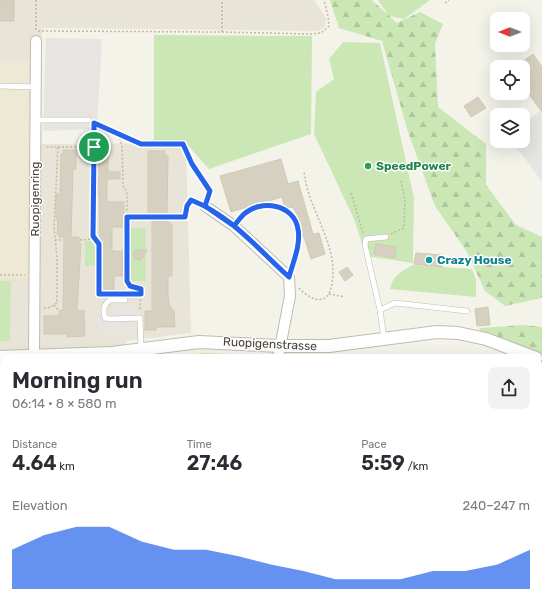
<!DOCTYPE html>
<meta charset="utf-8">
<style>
:root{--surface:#fff;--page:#f2f2f3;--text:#2b2b33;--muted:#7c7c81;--accent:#2563eb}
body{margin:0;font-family:Rubik,sans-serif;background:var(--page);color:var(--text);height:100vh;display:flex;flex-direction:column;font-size:15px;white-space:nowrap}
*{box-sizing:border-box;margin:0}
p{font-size:13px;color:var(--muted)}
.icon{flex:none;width:22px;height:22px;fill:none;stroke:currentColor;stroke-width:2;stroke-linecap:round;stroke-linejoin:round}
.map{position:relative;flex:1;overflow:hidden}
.side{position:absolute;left:0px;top:354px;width:542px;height:256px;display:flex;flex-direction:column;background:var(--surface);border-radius:12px 12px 0 0;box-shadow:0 4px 16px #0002}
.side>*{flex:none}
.needle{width:26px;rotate:270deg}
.fabs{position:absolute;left:490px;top:12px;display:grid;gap:8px}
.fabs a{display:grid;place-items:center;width:40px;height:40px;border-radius:8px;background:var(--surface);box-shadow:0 4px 16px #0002;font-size:20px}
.pin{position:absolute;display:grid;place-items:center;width:34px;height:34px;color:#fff;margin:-17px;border:2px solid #fff;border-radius:50%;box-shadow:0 1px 4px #0007}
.round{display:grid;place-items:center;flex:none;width:42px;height:42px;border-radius:8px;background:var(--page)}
.summary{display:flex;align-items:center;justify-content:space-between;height:68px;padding:0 12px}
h1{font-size:22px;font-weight:600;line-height:30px}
.stats{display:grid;grid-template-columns:repeat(3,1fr);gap:6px;height:68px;padding:4px 12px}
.stats div{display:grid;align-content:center}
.stats b{font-size:20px;font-weight:600}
.stats small{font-size:11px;font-weight:400}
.stats p{font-size:11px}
.chart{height:112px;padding:8px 12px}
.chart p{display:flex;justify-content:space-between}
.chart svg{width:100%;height:72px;margin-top:4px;fill:var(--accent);opacity:.7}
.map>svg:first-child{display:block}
.residential{fill:#e8e5d8}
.education{fill:#ede9d5}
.green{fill:#cae7b5}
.forest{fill:url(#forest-firs)}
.parking{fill:#e6e5e1}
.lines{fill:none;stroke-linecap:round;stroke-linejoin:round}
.stream{stroke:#a9c9ee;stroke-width:3}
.building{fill:#d6d0c0;stroke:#d0c9b3}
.service-casing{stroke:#c0bcad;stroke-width:6}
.minor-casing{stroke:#c0bcad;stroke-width:12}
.tertiary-casing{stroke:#c0bcad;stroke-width:14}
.path{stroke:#c1b99e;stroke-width:1.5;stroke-dasharray:2 2;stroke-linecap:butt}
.service{stroke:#fff;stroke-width:5}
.minor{stroke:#fff;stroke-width:10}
.tertiary{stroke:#fff;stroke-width:12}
.rail-casing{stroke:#989898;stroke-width:4.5}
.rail{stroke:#fff;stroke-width:3;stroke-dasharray:9;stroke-linecap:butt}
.route-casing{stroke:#fff;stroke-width:8}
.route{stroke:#2563eb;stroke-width:5}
.leisure-dot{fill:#2e9e5b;stroke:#fff;stroke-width:1.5}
.culture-dot{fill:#0f9aa8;stroke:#fff;stroke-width:1.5}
.labels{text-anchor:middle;stroke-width:3;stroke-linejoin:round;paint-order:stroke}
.leisure-label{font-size:12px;font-weight:bold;fill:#27864d;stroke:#fff;text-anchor:start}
.street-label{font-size:12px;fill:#484438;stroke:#fff}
.culture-label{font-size:12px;font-weight:bold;fill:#0d838f;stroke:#fff;text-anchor:start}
</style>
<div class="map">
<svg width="542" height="610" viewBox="0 0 542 610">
<defs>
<pattern id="forest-firs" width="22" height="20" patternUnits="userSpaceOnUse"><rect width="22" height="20" fill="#cae7b5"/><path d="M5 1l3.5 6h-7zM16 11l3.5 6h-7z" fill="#afc79c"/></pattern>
</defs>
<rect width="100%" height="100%" fill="#f4f3ea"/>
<path class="residential" d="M0 0H314L326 18 325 27 318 31 42 28 41 144 186 143 191 333 126 341 127 358H4V409H0Z"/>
<path class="education" d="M0 61H29L27 279 0 278Z"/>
<g class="green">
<path d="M378 0H430L404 19 389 16Z"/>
<path d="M154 35 312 36 311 134 209 169 186 143H154Z"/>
<path d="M343 42 380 43 414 198 413 263 366 256 354 219 314 134 316 92 334 79 329 59Z"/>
<rect x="129" y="228" width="17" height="53"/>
<rect x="85" y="241" width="11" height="25"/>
<path d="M413 265 472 269 476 280V297L390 289C393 275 402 271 413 265Z"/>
<path d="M0 281H11L10 341H0Z"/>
<path d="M199 353 266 355 265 358H201Z"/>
<path d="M538 381 542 383V480L538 475Z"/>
<path d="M0 409H4V491L0 490Z"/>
<path d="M542 539V610H277L267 606H538V540Z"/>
</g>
<g class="forest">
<path d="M330 0H372L397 23 420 12 443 24 435 44 438 107 486 144V185L516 225 542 237V298L505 306 485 291 467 252 435 206 408 132 382 41 339 28Z"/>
<path d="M524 325 542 327V354L479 330 480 328Z"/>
</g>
<g class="parking">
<path d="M46 38 102 39 97 129 43 131Z"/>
<path d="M540 111 542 114V182L512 141H523V123Z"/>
<path d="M112 306 137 307V332H98V314H112Z"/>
</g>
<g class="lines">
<path class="stream" d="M285 606 298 610"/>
</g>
<g class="building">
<rect x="0" y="0" width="14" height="21"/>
<path d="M533 54 542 67V112L523 86V67H515Z"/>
<path d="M478 97 486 108 471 117 464 106Z"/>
<path d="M63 150H76V169H73L71 237H79V244H81L77 311 84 310 85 336 67 337V334H44V316H59V311L63 310 64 237H59V234H57L58 219H56V194H60L61 154H63Z"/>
<path d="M94 150H108V172H120V179H107V202H124V227H112V251H123V276H114V291H101L99 193H94Z"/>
<path d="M148 151H165V156H168L167 219H169V224H172V276H168V296L169 305 174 311 175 327H156V330H145V311H152V216H148Z"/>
<path d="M281 159 288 184 298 181 313 234 319 233 325 254 311 259 304 237H303L299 219 293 207 289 208 284 205 282 197 231 212 220 176Z"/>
<path d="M376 244 396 247 395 258 374 254Z"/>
<path d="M136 250H147L141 260 135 259 133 254Z"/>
<path d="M416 253 443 255 442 267 414 264Z"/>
<path d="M347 267 353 275 345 281 339 272Z"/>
<path d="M488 307 490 325 477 326 475 309Z"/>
</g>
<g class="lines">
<defs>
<g id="service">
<path d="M0 86 35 87"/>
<path d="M35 120H89"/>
<path d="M234 226C237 222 240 218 244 214 261 199 294 204 298 229 301 244 293 262 289 277"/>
<path d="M125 300H110C103 305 103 310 105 318L110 319 140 318 141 349"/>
<path d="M380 310 365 245 366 239 386 237"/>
<path d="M384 338 380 310 395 303 467 311"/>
<path d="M538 443 542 445"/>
<path d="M305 606 320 610"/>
<path d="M337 610 353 606"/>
</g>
<g id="minor">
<path d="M205 206 234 226 289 277 290 296 278 358"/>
<path d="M34 356 36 41"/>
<path d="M538 485 542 491"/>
</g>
<path id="tertiary" d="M0 357 112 353 199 342 279 346H329L437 332 458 333 486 339 536 358"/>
</defs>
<use href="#service" class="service-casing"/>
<use href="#minor" class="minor-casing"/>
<use href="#tertiary" class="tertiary-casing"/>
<g class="path">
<path d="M36 0V32"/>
<path d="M445 3 449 0"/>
<path d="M38 31 222 32 311 34 321 33 329 26 328 16 324 0"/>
<path d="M222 32V0"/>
<path d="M95 123 141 144H183L192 164 210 191 208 197"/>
<path d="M119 134 122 147 123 186 127 192V281L130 286 141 289 140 310"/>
<path d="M58 147H94"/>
<path d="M351 193 363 233"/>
<path d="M127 217H185L188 201 191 200 197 202"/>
<path d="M391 234 404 228 405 200 401 180"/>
<path d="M93 236 94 126"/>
<path d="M55 240H63"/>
<path d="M80 240 92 239 93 236 99 244V293H105"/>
<path d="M0 275H25"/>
<path d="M299 288C307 296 320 306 329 294 345 250 308 214 304 171"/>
<path d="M129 294H141"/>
<path d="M329 294 345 297"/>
<path d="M54 305 59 311"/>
<path d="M44 308H48L57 303V258L54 227 58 147H45"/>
<path d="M15 610 18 606"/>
</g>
<use href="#service" class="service"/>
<use href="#minor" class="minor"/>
<use href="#tertiary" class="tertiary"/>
<defs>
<path id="rail" d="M216 606 217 610"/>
</defs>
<use href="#rail" class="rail-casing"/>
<use href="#rail" class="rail"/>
</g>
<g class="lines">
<defs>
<path id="route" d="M94 147 93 236 99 244V294H141V289L130 286 127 281V217H185L187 206 191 200C230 215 258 249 289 277 293 262 301 245 298 229 294 204 261 199 244 214 240 218 237 222 234 226L205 206 210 191 192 164 183 144H141L94 123V147"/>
</defs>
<use href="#route" class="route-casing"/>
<use href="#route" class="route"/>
</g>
<circle class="leisure-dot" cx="368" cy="166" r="4"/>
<circle class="culture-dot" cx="429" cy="260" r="4"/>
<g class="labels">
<g class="leisure-label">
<text x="376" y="170">SpeedPower</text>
</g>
<g class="street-label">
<text transform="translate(35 199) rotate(-90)" y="4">Ruopigenring</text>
<text transform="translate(270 344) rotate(3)" y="4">Ruopigenstrasse</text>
</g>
<g class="culture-label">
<text x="437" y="264">Crazy House</text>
</g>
</g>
</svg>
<div class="fabs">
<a><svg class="needle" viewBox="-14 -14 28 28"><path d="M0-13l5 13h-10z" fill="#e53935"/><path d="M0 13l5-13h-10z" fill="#7c7c81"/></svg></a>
<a><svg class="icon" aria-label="locate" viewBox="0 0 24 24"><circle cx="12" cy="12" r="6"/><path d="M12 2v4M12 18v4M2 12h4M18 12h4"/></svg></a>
<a><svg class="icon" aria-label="layers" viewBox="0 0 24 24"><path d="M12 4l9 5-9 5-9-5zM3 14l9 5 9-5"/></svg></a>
</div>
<div class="pin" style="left:94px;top:147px;background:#1e9e55"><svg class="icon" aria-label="arrive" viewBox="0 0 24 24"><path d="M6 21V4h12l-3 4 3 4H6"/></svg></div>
<section class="side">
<div class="summary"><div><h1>Morning run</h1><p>06:14 · 8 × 580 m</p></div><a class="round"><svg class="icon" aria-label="share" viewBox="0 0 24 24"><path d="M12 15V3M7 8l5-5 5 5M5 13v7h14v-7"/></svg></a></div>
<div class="stats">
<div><p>Distance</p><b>4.64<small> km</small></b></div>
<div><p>Time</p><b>27:46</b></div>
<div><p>Pace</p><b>5:59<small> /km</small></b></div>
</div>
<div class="chart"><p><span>Elevation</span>240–247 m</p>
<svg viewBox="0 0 160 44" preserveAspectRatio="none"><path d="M0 44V20L10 11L20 6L30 6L40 15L50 20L60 20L70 24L80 29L90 33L100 38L110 38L120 38L130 33L140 33L150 29L160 20V44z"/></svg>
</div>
</section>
</div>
